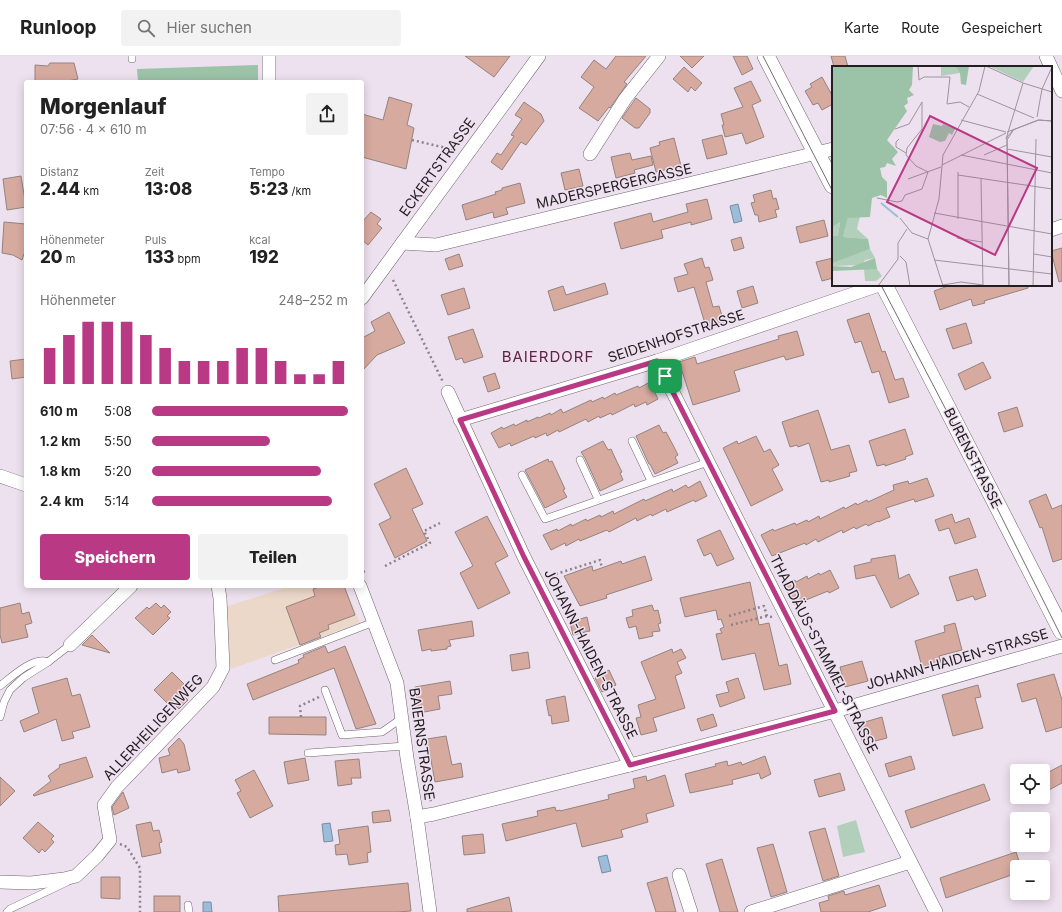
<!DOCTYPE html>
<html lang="de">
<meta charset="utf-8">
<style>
:root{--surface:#fff;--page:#f2f2f2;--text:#222;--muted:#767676;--line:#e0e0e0;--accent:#b93985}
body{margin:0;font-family:Inter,sans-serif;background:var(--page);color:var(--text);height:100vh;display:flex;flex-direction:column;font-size:15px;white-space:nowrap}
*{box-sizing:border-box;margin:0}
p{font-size:13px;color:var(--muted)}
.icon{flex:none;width:22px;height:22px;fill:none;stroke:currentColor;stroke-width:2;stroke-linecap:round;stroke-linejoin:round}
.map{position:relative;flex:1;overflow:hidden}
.sheet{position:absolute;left:24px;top:24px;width:340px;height:508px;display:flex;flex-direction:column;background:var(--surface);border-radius:4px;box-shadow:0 2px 10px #0003}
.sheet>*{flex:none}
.controls{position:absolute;left:1010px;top:708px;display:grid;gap:8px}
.controls a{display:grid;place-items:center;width:40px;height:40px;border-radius:4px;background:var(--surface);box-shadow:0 2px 10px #0003;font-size:20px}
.pin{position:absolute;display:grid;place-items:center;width:34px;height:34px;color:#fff;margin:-17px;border-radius:8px;box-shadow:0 2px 6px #0006}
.round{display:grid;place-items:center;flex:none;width:42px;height:42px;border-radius:4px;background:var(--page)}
.headline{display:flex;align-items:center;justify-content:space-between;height:68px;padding:0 16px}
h1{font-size:22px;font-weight:800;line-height:30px}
.metrics{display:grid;grid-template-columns:repeat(3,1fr);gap:6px;height:68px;padding:4px 16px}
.metrics div{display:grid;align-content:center}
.metrics b{font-size:17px;font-weight:800}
.metrics small{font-size:11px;font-weight:400}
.metrics p{font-size:11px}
.chart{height:112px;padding:8px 16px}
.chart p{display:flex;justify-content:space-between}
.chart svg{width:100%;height:72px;margin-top:4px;stroke:var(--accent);stroke-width:6}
.cta{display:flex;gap:8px;margin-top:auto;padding:8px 16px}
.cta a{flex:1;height:46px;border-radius:4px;background:var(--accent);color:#fff;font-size:16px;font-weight:800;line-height:46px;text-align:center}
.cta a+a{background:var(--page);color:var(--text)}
ul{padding:0 16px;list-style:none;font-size:13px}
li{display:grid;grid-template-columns:64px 48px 1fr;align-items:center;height:30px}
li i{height:10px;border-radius:5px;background:var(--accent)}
header{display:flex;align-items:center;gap:24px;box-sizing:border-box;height:56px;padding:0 20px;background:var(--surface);border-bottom:1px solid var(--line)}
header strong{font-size:19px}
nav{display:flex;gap:22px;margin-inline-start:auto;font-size:14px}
.search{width:280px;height:36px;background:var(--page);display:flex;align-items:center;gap:10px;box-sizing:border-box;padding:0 14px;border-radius:4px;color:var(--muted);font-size:15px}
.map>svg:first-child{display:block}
.education{fill:#ecd8c9}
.green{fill:#b2cfbb}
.forest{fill:#9cc2a8}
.water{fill:#9bbdda;stroke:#778da3}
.building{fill:#d7aaa0;stroke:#94837e}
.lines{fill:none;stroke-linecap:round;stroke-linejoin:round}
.service-casing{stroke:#706570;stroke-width:8}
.minor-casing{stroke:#706570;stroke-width:14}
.tertiary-casing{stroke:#706570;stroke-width:18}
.path{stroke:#8b828b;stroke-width:2.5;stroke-dasharray:2 3;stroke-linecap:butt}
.service{stroke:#fff;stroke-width:7}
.minor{stroke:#fff;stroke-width:13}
.tertiary{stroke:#fff;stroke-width:17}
.tram{stroke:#746c74;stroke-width:1}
.route-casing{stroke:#fff;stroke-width:8}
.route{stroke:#b93985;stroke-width:5}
.labels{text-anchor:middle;stroke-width:3;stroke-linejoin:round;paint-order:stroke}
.street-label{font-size:14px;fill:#221e22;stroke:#eee1ef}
.neighbourhood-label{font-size:15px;letter-spacing:1px;fill:#612346;stroke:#eee1ef}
.inset-river{fill:none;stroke:#9bbdda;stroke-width:2}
.inset-road{fill:none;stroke:#9c939d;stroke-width:1}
.view{fill:#b93985;fill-opacity:0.15;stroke:#b93985;stroke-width:2}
.inset-edge{fill:none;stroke:#221e22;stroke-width:2}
</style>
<header>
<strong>Runloop</strong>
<div class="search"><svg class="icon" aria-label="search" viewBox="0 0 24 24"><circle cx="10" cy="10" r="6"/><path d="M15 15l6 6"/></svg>Hier suchen</div>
<nav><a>Karte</a><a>Route</a><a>Gespeichert</a></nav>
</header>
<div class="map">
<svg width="1062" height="856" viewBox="0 0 1062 856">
<rect width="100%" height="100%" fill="#eee1ef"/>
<path class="education" d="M290 530H345L360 567 231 613 223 572 225 551Z"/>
<path class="green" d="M856 764 865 796 843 801 837 770Z"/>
<path class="forest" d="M258 9V26H138L137 13Z"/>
<g class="water">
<path d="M738 148 742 165 734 167 730 150Z"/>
<path d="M330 767 333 785 324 786 322 768Z"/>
<path d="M607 799 611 815 602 817 598 801Z"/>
<path d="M203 846H211L212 856H203Z"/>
</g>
<g class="building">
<path d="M465 0H510L494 21Z"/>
<path d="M616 0H646L624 26 627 28 610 52 609 51 598 65 579 52 594 31 581 21 594 4 606 13Z"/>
<path d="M680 0H704L692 12Z"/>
<path d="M733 0H747L753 13 742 19Z"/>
<path d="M831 0H845L848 11H834Z"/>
<path d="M50 7H74L78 23 62 26H35V9L48 10Z"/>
<path d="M684 11 702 27 695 35 691 31 688 36 673 23Z"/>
<path d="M822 21 833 41V48L822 54 818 47 813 49 805 35 812 31 810 28Z"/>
<path d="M751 25 761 45 752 49 764 81 746 88 742 77 725 81 722 69H724L721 58 743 51 734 32Z"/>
<path d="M389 41 412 48 407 69 414 72 406 113 362 101V58L383 64Z"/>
<path d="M636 42 650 53V57L639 72H635L622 62Z"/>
<path d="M524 46 541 58 544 65 526 89 521 86 502 114 491 106 497 97 501 99 514 80 511 79 522 63 515 59Z"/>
<path d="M722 79 727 98 707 103 702 84Z"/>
<path d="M674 82 681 110 656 116 650 92 660 89 659 86Z"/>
<path d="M630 97 632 104 651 100 653 109 634 114 635 117 616 122 611 101Z"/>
<path d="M579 113 583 130 565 134 561 117Z"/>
<path d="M21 120 26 151 7 154 3 123Z"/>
<path d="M520 127 525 147 506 152 508 158 494 162 493 156 466 164 462 149 496 138 495 136 502 134V132Z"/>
<path d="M771 134 773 143 776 142 779 153 775 154 777 161 759 166 758 159H755L751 147 755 146 753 139Z"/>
<path d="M707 143 712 163 691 169V166L661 174 663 182 621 193 614 167 651 157 653 166 688 156 686 148Z"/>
<path d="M371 156 381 163 377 168 382 172 368 189 362 184V166Z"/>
<path d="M824 164 828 180 800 187 796 171Z"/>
<path d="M4 166 26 168V192L22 204 13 199 2 197Z"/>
<path d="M741 181 744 192 734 195 731 184Z"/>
<path d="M1062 192V225L1059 226 1051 195Z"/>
<path d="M459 198 463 210 449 214 445 203Z"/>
<path d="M702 202 705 212 709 211 713 224 706 226 713 251 719 250 724 266 706 271 694 231 678 236 674 222 688 218 684 208Z"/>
<path d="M833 202V222L822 225 816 206Z"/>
<path d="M605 227 608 238 554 255 548 235 563 230 566 239Z"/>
<path d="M951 229H1027L1028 232 984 245 985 247 973 250 971 243 940 254 934 235Z"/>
<path d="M753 230 758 247 742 252 737 235Z"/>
<path d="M464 232 470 252 448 259 441 239Z"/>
<path d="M389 256 405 287 377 299 362 315V282L375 275 371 266Z"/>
<path d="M869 257 882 296 885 295 895 324 903 322 909 341 889 347 879 315 872 317 861 285 855 287 847 264Z"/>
<path d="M966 267 972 287 953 293 946 273Z"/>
<path d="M473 273 483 301 464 307 462 302 456 304 448 281Z"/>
<path d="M797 275 804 299 786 304 784 300 734 315 740 335 693 349 679 306 695 301 697 308 779 283 778 280Z"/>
<path d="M26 303V321L12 323 10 305Z"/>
<path d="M983 306 991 322 965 334 958 318Z"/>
<path d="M495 317 500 332 488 336 483 321Z"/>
<path d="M650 326 658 343 647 349 646 346 635 351 634 348 612 359 611 357 600 362 599 360 588 366 586 363 559 376 558 374 547 380 546 377 535 382 534 380 511 390 510 387 499 392 491 377 502 371 503 373 514 368 515 370 527 364V366L538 361 539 362 550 357 551 359 561 353 563 357 591 344 592 346 603 341 604 343 615 337 616 339 638 330 639 332Z"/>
<path d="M1017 351 1023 370 1004 376 998 357Z"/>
<path d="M818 354 831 394 849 389 857 415 849 417 850 420 829 426V424L821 426 809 387 798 391 797 389 790 391 782 366Z"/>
<path d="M659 369 663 377 666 376 673 389 678 399 675 401 678 407 655 418 650 408H649L636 380Z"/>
<path d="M905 373 913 398 905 401 906 403 885 410V408L877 410 869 385Z"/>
<path d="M756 380 764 396 770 393 779 409 772 413 783 434 751 450 723 392 737 385 738 388Z"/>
<path d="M603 385 608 394 611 393 617 406 622 416 620 417 623 424 600 435 585 402 581 396Z"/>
<path d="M548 403 549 406 552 405 565 433 563 434 567 441 545 452 525 414Z"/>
<path d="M406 412 423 448 412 453 427 485 395 502 379 468 391 462 374 428Z"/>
<path d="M927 422 934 440 915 446 914 443 886 452 890 461 878 466V465L868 470 866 468 856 473 854 471 843 477 842 474 818 486 816 483 806 489 805 487 772 500 761 479 773 473 774 475 795 467 796 469 807 464 808 466 819 460 820 463 844 451 845 453 856 447 857 449 867 444 868 446 894 434 893 429 908 425 909 428Z"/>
<path d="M700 425 707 440 695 446 694 444 667 456 666 453 652 460 651 458 637 465 636 462 609 476 607 474 580 485 579 483 566 490 565 487 551 494 543 479 557 473 558 475 571 468 572 470 586 463 587 465 600 459 601 461 613 455 614 458 644 443 645 445 672 433 673 436 686 429 688 432Z"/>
<path d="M1046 438 1052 453 1062 449V503L1053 506 1042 471 1040 472 1029 445Z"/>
<path d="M952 458 955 467 969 462 976 481 955 488 949 472 939 475 935 464Z"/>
<path d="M487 460 508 500 495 507 510 537 478 553 460 517 473 510 455 476Z"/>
<path d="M720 474 734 503 717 510 711 497 704 500 697 484Z"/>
<path d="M895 499 899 523 909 518 919 538 891 552 875 519 856 523 854 510 871 506V503Z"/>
<path d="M645 500 652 524 606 539 607 542 580 550 564 520 592 510 593 515 621 505 622 508Z"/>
<path d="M977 513 986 540 975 544 973 540 957 545 949 521Z"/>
<path d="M830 514 839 532 829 537 828 535 806 544 805 543 794 548 784 529 795 524 796 526 807 520 808 523 819 517 820 519Z"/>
<path d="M750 526 759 569 769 567 779 610 787 608 791 628 764 634 755 597 722 604 716 578 722 577 720 573 724 571 721 563 718 564 716 554 685 561 680 542Z"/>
<path d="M323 530H344L355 559 328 569 329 573 319 577 321 581 300 589 286 551 315 540 313 533Z"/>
<path d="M20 547 22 558 29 556 32 567 25 569 28 581 2 587 0 579V552Z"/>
<path d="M156 547 161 552 164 549 171 556 167 560 170 562 153 579 135 562 147 551 149 553Z"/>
<path d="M652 549 654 555 658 554 661 567 658 568 660 575 652 576 653 580 639 583 636 570 629 572 626 562 633 560 632 554Z"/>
<path d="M587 561 590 575 573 579 570 566Z"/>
<path d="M472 565 474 580 449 584 451 590 447 591V593L431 595V593L422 595 418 574Z"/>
<path d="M955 567 962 594 939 600 941 606 922 611 915 585 945 576 944 570Z"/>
<path d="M92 579 110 597 82 589Z"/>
<path d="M325 590 328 597 345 590 376 668 356 673 334 612 253 644 247 628 299 607 298 604 304 601 303 599Z"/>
<path d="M672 593 673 597 681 593 686 602 677 606 682 617 675 620 685 652 653 662 657 675 641 679 636 662 641 661 638 649 656 643 641 606Z"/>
<path d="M528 596 530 612 512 615 510 599Z"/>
<path d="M862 605 868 625 845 631 840 611Z"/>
<path d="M609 614 616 629 602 636 595 622Z"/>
<path d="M172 616 188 632 182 638 188 644 179 653 172 646 169 649 154 634Z"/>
<path d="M1054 618 1062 644V671L1046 676 1036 642 1022 646 1017 628Z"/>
<path d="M67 622 72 640 80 638 90 671 72 676 74 682 62 685 56 663 24 676 20 665 39 657 32 632Z"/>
<path d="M738 622 745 642 720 651 716 639 729 636 726 626Z"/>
<path d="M450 625 452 638 438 640 440 653 419 657 415 631Z"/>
<path d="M978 629 981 641 975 642 983 672 953 680 942 639Z"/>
<path d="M565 640 569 665 552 668 551 659 549 660 546 644Z"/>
<path d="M713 658 717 670 701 675 697 663Z"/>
<path d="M269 661H326V679L269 678Z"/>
<path d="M882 661 887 682 863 688 858 668Z"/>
<path d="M446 680 452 709 461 707 463 721 435 726 427 683Z"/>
<path d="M179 682 184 688 190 714 178 717 177 713 162 717 159 702 170 699 168 693Z"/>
<path d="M765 700 771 718 761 723 759 717 732 724 733 728 690 737 685 718 716 710 715 708 727 705 728 710 741 706 742 709Z"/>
<path d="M911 700 915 713 889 721 885 708Z"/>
<path d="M86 701 93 721 34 740 33 739 51 725 48 720 60 711 59 709Z"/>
<path d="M305 702 309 724 288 728 284 706Z"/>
<path d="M359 703 361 722H351L352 728 338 730 335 705Z"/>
<path d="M1062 709V727L1043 737V719Z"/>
<path d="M254 714 273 750 250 762 237 737 241 735 235 724Z"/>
<path d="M840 717 845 734 819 741 814 724Z"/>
<path d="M665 719 674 750 646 758 648 766 621 774 623 781 582 791 576 767 506 785 502 768 538 760 537 755 555 751 556 755 560 754V755L609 743 608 739 635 732 633 723 646 720 647 725Z"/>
<path d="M0 721 15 735 0 750Z"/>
<path d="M984 728 990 744 911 772 905 755Z"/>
<path d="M123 736 129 752 114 759 112 751Z"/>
<path d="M389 754 391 765 373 767 372 756Z"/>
<path d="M38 766 54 780 51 783 54 786 45 796 42 793 39 797 23 782Z"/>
<path d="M151 766 153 775 159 774 162 786 159 787 161 797 142 801 136 769Z"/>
<path d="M368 770 371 796 367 797 368 806 349 809 347 798 336 799 335 789 340 788 338 774Z"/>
<path d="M825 772 839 820 823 825 809 776Z"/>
<path d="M483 778 485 797 464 799 462 780Z"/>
<path d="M773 788 787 836 771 841 757 792Z"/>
<path d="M1016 796 1021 811H1017V817L946 842 940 822Z"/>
<path d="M722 803 738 856H720L706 808Z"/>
<path d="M101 821H120V843L101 842Z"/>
<path d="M667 821 676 856H656L647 827Z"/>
<path d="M408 827 411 855 397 856H279L278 840Z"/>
<path d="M879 829 886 850 868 856H821L819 847 829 844 828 840 844 835 845 839Z"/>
<rect x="154" y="840" width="26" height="16"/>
<path d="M509 841 512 856H467V853Z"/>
</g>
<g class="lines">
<defs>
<g id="service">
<path d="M132 0V3"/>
<path d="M632 385 651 425"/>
<path d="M580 404 598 443"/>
<path d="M522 419 545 463 708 406"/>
<path d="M275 604 374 566"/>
<path d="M0 630C10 622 35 599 48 606"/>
<path d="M325 634 342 679 382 676 402 662"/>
<path d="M0 661 4 646 10 634 23 622 48 606 70 589"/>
<path d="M308 697 405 690"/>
<path d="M188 849 189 856"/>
<path d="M7 856 10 853 67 826"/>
</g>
<g id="minor">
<path d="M269 0V26"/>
<path d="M1046 0 1062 35"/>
<path d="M590 98 625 43 659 0"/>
<path d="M1051 174 1062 170"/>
<path d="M402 187 436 189 833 93"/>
<path d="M362 242 539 0"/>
<path d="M657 305 936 856"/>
<path d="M448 336 524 501 630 709"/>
<path d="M460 364 657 305 879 229"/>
<path d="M0 420 26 429"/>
<path d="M360 530 397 627 407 702 417 761 430 856"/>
<path d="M70 589 131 530"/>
<path d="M417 761 434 758 630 709 835 655 1062 590"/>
<path d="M679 819 691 856"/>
<path d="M0 826 31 827 64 823 76 820 97 800 110 784 104 749 117 731 213 631 223 612 220 542 218 530"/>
<path d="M751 856 910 806"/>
</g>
<g id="tertiary">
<path d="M766 0 833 129"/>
<path d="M884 229 1062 575"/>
</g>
</defs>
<use href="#service" class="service-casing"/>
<use href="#minor" class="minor-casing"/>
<use href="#tertiary" class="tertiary-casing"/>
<g class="path">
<path d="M412 84 455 94"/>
<path d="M393 224 443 326"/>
<path d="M362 510 365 519"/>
<path d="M385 510 430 487 424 475 440 467"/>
<path d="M563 537 556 518 600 504 602 512"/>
<path d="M729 560 764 550 767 560 772 561"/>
<path d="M731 569 767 560"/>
<path d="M301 661 300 650 319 641"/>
<path d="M425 724 431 746"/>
<path d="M120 788 127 791 140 812V856"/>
</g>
<use href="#service" class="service"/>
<use href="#minor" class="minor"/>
<use href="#tertiary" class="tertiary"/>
<g class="tram">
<path d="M763 0 833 136"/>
<path d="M881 229 993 444 1062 582"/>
</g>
</g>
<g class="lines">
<defs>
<path id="route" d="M657 305 835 655 630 709 524 501 460 364Z"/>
</defs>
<use href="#route" class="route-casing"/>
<use href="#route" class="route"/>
</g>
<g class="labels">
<g class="street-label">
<text transform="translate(437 111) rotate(-54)" y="5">ECKERTSTRASSE</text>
<text transform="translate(614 130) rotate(-13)" y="5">MADERSPERGERGASSE</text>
<text transform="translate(676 280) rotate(-18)" y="5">SEIDENHOFSTRASSE</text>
<text transform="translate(973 402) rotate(63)" y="5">BURENSTRASSE</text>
<text transform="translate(591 598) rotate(63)" y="5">JOHANN-HAIDEN-STRASSE</text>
<text transform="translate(824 598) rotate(63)" y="5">THADDÄUS-STAMMEL-STRASSE</text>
<text transform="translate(957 603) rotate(-16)" y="5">JOHANN-HAIDEN-STRASSE</text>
<text transform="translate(153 671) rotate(-47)" y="5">ALLERHEILIGENWEG</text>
<text transform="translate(422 688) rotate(82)" y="5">BAIERNSTRASSE</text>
</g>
<g class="neighbourhood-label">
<text x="548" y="306">BAIERDORF</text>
</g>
</g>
<g transform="translate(832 10)">
<rect width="220" height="220" fill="#eee1ef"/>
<path d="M109 0H123L128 7 109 10ZM157 0H202L191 16ZM28 150 25 163 36 173 11 171 16 152ZM8 155 6 171 0 170 1 160ZM38 183 43 192 33 194 30 199 0 200 1 196ZM32 203H45L50 210 44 215H33Z" fill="#b2cfbb"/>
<path d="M0 0H81L80 19 77 24 82 29 75 32 76 37 72 40 75 45 55 74 66 86 60 93 64 100 55 97 53 101 48 102 50 111 55 116V132L49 129 40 132 38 151 16 152 11 171 36 173 38 183 0 197V170H6L8 156 0 161ZM123 0H137L134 19 129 18 128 7ZM101 58 110 60 111 58 123 63 120 69 117 67 113 75 108 76 97 71ZM43 192 45 203 0 205V200L19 201Z" fill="#9cc2a8"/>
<path class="inset-river" d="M49 137 66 151"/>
<path class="inset-road" d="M86 0 87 14 92 11H118L115 38 128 36 137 41M154 0 191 17 220 26M145 28 202 52M205 51 210 23 220 1M129 54 174 66M63 63 77 58 90 36V63L75 82 74 89 84 100 96 106M175 66 207 54 220 55M67 73 64 76V81L74 87M174 73 191 17M175 83 220 91M129 89 220 107M152 89 175 79M110 99 174 67M126 109 220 123M76 113 109 101M149 113 151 220M45 132 65 136 70 135 73 129 90 123 96 106M102 147 220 168M68 152 80 167 96 173M126 153V106M125 172 150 176M202 188 220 191M68 190 74 196 78 220M102 194 220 208M111 219 129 216 151 219M46 220 66 193V177L75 163M111 220 96 173 107 133 111 89 147 25 153 0M177 220 175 74 182 63M177 220 175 71 181 64 206 54 220 55M201 220 204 73"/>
<path class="view" d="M98 50 205 102 163 189 55 136Z"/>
<rect width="220" height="220" class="inset-edge"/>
</g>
</svg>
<div class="controls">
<a><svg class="icon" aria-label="locate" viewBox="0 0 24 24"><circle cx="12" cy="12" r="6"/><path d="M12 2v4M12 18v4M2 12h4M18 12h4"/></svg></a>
<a>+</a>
<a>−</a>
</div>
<div class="pin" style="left:665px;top:320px;background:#1e9e55"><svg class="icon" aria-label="arrive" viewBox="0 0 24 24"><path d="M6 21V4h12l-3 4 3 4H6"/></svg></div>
<section class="sheet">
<div class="headline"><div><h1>Morgenlauf</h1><p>07:56 · 4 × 610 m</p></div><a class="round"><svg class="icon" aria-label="share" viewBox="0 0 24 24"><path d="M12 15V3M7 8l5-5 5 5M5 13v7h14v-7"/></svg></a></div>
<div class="metrics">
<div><p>Distanz</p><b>2.44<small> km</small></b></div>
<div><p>Zeit</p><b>13:08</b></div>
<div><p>Tempo</p><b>5:23<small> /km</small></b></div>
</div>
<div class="metrics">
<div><p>Höhenmeter</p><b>20<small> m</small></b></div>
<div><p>Puls</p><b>133<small> bpm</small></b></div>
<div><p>kcal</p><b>192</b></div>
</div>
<div class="chart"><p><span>Höhenmeter</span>248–252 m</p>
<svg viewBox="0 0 160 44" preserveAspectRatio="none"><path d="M5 44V22M15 44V14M25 44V6M35 44V6M45 44V6M55 44V14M65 44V22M75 44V30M85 44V30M95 44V30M105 44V22M115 44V22M125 44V30M135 44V38M145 44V38M155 44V30"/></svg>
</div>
<ul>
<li><b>610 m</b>5:08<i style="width:100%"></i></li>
<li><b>1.2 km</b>5:50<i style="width:60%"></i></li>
<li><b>1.8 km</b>5:20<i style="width:86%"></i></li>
<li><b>2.4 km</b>5:14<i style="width:92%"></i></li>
</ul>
<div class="cta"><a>Speichern</a><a>Teilen</a></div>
</section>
</div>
